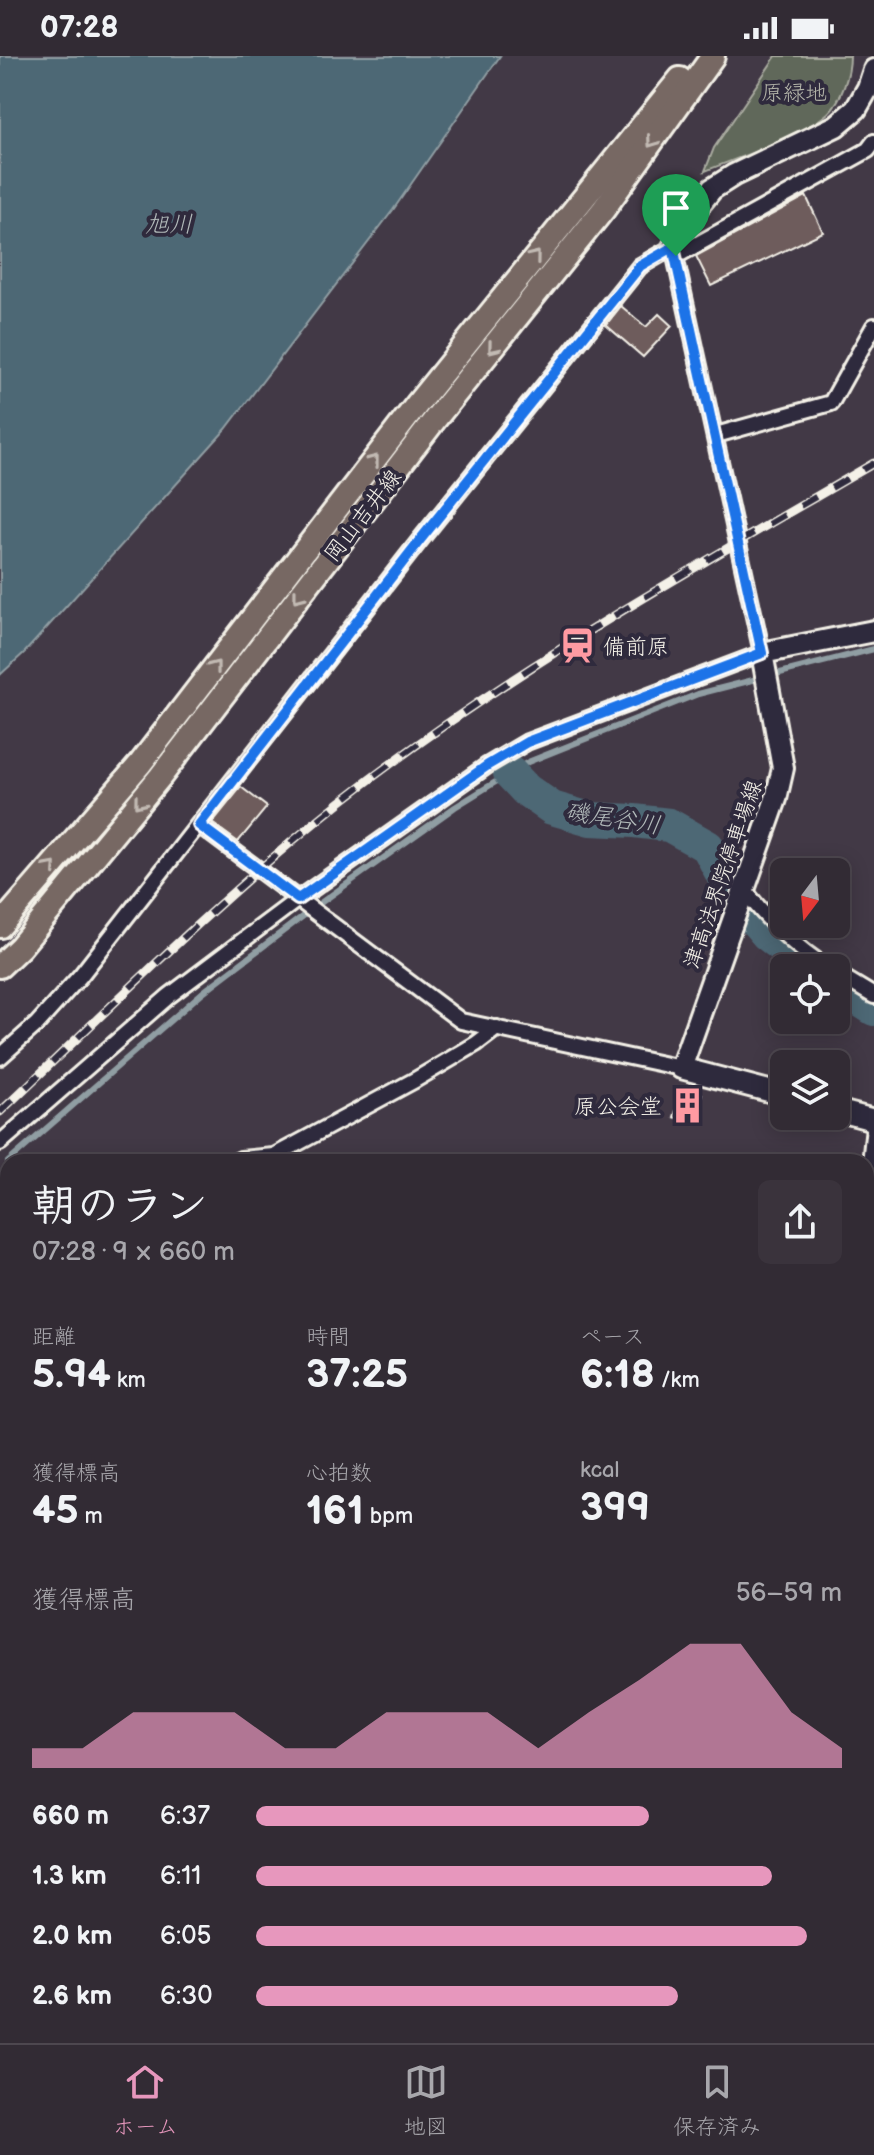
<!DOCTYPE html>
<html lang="ja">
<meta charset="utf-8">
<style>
:root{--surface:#322b34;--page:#3a333c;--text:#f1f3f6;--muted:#a8a7ac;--line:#4d474f;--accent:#e797bd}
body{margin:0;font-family:"Balsamiq Sans","Klee One",sans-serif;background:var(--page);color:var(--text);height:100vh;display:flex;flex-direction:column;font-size:30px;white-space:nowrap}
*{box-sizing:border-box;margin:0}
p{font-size:26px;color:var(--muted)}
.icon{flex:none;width:44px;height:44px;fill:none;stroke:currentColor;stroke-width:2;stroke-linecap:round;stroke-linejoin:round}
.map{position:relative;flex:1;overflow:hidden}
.sheet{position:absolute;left:0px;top:1098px;width:874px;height:890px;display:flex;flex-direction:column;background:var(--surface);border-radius:24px 24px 0 0;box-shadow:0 4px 20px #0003,0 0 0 2px var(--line)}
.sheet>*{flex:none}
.needle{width:52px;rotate:196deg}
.tools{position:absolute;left:770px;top:802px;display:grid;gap:16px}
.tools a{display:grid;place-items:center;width:80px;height:80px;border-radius:12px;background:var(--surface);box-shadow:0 4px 20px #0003,0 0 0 2px var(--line);font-size:40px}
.pin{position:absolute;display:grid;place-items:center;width:68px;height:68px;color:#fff;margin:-82px -34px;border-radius:50% 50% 50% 0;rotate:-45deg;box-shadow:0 0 8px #0007}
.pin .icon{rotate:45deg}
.round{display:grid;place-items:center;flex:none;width:84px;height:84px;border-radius:12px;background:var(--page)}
.head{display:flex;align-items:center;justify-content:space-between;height:136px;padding:0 32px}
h1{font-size:44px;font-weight:700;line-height:60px}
.figures{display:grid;grid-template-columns:repeat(3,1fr);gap:12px;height:136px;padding:8px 32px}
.figures div{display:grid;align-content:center}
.figures b{font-size:40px;font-weight:700}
.figures small{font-size:22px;font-weight:400}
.figures p{font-size:22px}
.chart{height:224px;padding:16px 32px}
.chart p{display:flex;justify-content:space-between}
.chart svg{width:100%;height:144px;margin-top:8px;fill:var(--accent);opacity:.7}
ul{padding:0 32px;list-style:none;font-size:26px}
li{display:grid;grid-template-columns:128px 96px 1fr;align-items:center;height:60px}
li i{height:20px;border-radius:10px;background:var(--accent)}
.status{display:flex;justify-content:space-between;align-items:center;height:56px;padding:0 40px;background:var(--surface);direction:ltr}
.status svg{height:22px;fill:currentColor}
.menu{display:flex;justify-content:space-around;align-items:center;height:112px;border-top:2px solid var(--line);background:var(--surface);font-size:22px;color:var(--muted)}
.menu a{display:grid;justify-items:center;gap:4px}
.menu .active{color:var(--accent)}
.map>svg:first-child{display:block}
.green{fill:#61675a;stroke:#aaaca1;stroke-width:2}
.forest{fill:url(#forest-firs);stroke:#aaaca1;stroke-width:2}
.water{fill:#4e6775;stroke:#909ea3;stroke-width:2}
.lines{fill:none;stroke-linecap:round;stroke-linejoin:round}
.stream{stroke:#909ea3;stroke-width:6}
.river{stroke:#4e6775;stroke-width:34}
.building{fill:#6e5b5b;stroke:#f4f1e8;stroke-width:2}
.street-casing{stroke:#f4f1e8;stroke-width:20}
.secondary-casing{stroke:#f4f1e8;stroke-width:26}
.primary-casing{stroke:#f4f1e8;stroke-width:28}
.street{stroke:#2f2a3d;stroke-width:14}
.secondary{stroke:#2f2a3d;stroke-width:20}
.primary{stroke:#776864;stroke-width:22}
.rail-casing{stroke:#f4f1e8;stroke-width:9}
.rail{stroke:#2f2a3d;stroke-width:6;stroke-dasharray:18;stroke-linecap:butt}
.oneway{stroke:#c2bab3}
.route-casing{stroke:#fff;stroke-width:16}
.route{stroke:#1a73e8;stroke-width:10}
.labels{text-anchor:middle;stroke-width:8;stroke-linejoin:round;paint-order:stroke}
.park-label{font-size:22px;fill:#b2b3a8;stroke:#2f2a3d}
.street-label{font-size:22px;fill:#f4f1e8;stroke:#2f2a3d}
.poi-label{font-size:22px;fill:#f4f1e8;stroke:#2f2a3d;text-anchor:start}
.water-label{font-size:24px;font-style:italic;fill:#b2baba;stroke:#2f2a3d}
</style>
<div class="status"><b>07:28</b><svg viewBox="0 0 49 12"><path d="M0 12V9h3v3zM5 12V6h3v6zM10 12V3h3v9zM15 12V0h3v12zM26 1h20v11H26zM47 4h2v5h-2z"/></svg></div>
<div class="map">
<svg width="874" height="1987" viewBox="0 0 874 1987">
<defs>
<pattern id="forest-firs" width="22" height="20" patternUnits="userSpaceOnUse" patternTransform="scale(2)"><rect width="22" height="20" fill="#61675a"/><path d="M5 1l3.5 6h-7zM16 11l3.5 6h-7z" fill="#787d72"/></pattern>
</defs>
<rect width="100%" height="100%" fill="#423946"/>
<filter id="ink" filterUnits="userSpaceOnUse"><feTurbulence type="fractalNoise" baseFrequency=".0125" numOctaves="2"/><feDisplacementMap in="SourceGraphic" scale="16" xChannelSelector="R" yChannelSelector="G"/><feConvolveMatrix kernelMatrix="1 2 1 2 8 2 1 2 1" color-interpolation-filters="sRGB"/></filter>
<g filter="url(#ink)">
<path class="green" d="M776 0H850C850 18 842 44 828 57 800 81 740 101 705 115L714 92Z"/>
<path class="forest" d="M8 1397V1980H866V1580L874 1601V1987H0V1413Z"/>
<path class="water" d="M0 0H500L393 154 226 373 25 596 0 619Z"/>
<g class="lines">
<path class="stream" d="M8 1106 203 936 319 848 455 751 528 706 698 638 874 593"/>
<g class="river">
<path d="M510 717 526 734 552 752 590 763 634 765 669 769 708 791 732 837 767 878 810 912"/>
<path d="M836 929 874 953"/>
</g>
</g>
<g class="building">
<path d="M806 140 823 176 711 230 696 200Z"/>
<path d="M621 250 646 271 659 258 672 270 643 301 606 269Z"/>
<path d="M241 731 267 751 238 786 212 767Z"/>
<path d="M683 1032 702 1038 693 1067 674 1061Z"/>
</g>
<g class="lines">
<defs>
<g id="street">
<path d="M676 200 868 94 874 86"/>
<path d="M716 379 831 347 874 270"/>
<path d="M199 769 461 965 681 1012"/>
<path d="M744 834C769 865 794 891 828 912"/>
<path d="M836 917 874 940"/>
<path d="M0 1001 37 968 81 919 420 484 640 210 673 191 762 597 527 686 488 709 298 843 169 940 0 1087"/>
<path d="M235 1106 241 1103 274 1100 415 1024 476 988 497 972"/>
<path d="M866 1144 874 1070"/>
<path d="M0 1212 8 1206"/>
<path d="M866 1225 874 1230"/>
</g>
<g id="secondary">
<path d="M673 191 695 154 712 133 734 119 836 70 856 53 868 32 874 14"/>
<path d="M784 1039 681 1012 776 743 783 712 762 597 874 575"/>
<path d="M836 1054 874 1064"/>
</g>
<g id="primary">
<path d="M0 870 140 708 418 347 680 23"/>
<path d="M0 910 20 891 160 721 436 362 603 154 713 0"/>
</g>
</defs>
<use href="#street" class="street-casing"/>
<use href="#secondary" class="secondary-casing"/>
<use href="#primary" class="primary-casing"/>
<use href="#street" class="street"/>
<use href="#secondary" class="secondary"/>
<use href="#primary" class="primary"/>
<defs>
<path id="rail" d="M0 1056C111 951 219 842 339 747 506 616 691 514 874 407"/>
</defs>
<use href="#rail" class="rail-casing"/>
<use href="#rail" class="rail"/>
</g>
<defs><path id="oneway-chevron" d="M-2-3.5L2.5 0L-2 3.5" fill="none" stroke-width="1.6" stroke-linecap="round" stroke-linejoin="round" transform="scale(2)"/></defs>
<g class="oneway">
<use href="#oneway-chevron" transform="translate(652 86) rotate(125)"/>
<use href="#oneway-chevron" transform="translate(535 200) rotate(-51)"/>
<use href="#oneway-chevron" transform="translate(493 292) rotate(129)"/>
<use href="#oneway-chevron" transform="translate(374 404) rotate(-52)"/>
<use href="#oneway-chevron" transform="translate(298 541) rotate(128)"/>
<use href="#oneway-chevron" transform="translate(215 610) rotate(-52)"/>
<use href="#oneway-chevron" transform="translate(139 747) rotate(129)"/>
<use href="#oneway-chevron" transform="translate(51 811) rotate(-49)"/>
</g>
</g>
<g class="lines" filter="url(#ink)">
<defs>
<path id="route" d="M673 191 762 597 527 686 488 709 298 843 199 769 420 484 640 210Z"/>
</defs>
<use href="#route" class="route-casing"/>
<use href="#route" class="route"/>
</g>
<defs>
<symbol id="station-bare" viewBox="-9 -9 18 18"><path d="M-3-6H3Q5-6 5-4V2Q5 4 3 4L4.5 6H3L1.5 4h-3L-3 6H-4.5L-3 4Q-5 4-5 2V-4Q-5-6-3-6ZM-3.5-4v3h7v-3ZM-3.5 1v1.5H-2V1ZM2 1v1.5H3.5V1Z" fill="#ff9aa2" stroke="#2f2a3d" stroke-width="2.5" paint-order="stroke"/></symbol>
<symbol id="building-bare" viewBox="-9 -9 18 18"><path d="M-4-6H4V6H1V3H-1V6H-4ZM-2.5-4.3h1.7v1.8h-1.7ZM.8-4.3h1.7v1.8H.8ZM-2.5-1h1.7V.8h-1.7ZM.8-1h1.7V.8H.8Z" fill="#ff9aa2" stroke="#2f2a3d" stroke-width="2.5" paint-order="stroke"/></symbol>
</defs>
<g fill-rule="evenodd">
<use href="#station-bare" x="552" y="564" width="51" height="51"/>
<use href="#building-bare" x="662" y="1024" width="51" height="51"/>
</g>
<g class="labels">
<g class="park-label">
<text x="794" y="44">原緑地</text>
</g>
<g class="street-label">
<text transform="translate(362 459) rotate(-52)" y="8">岡山吉井線</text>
<text transform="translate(722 818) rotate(-71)" y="8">津高法界院停車場線</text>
</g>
<g class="poi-label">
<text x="603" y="598">備前原</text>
<text x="662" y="1058" text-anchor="end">原公会堂</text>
</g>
<g class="water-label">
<text x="169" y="176">旭川</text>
<text transform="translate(613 762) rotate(9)" y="8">磯尾谷川</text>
</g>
</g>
</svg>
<div class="tools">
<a><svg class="needle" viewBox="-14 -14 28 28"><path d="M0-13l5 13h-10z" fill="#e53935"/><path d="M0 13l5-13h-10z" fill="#a8a7ac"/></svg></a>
<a><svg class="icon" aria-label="locate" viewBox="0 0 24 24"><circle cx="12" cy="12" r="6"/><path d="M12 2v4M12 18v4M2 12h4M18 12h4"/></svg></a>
<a><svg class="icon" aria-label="layers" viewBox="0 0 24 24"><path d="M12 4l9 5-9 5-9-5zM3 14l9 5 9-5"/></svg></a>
</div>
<div class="pin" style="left:676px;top:200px;background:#1e9e55"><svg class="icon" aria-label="arrive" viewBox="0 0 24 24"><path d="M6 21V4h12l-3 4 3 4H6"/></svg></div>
<section class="sheet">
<div class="head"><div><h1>朝のラン</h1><p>07:28 · 9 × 660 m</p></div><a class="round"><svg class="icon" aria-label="share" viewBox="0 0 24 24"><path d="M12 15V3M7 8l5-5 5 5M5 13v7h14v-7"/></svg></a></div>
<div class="figures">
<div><p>距離</p><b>5.94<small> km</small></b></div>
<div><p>時間</p><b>37:25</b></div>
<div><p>ペース</p><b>6:18<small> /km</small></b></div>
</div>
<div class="figures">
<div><p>獲得標高</p><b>45<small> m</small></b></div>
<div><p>心拍数</p><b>161<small> bpm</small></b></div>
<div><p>kcal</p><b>399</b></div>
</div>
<div class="chart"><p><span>獲得標高</span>56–59 m</p>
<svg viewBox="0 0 160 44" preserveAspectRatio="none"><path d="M0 44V38L10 38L20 27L30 27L40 27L50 38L60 38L70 27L80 27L90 27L100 38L110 27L120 17L130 6L140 6L150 27L160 38V44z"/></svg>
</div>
<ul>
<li><b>660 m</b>6:37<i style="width:67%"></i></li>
<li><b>1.3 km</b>6:11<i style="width:88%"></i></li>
<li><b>2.0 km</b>6:05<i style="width:94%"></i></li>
<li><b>2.6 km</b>6:30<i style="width:72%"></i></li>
</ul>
</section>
</div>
<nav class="menu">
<a class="active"><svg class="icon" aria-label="home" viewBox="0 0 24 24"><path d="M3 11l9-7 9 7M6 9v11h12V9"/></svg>ホーム</a>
<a><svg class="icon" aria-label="map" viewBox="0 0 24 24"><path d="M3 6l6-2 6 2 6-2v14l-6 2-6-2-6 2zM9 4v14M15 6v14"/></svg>地図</a>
<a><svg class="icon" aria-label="saved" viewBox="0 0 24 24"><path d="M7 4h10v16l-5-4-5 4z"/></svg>保存済み</a>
</nav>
